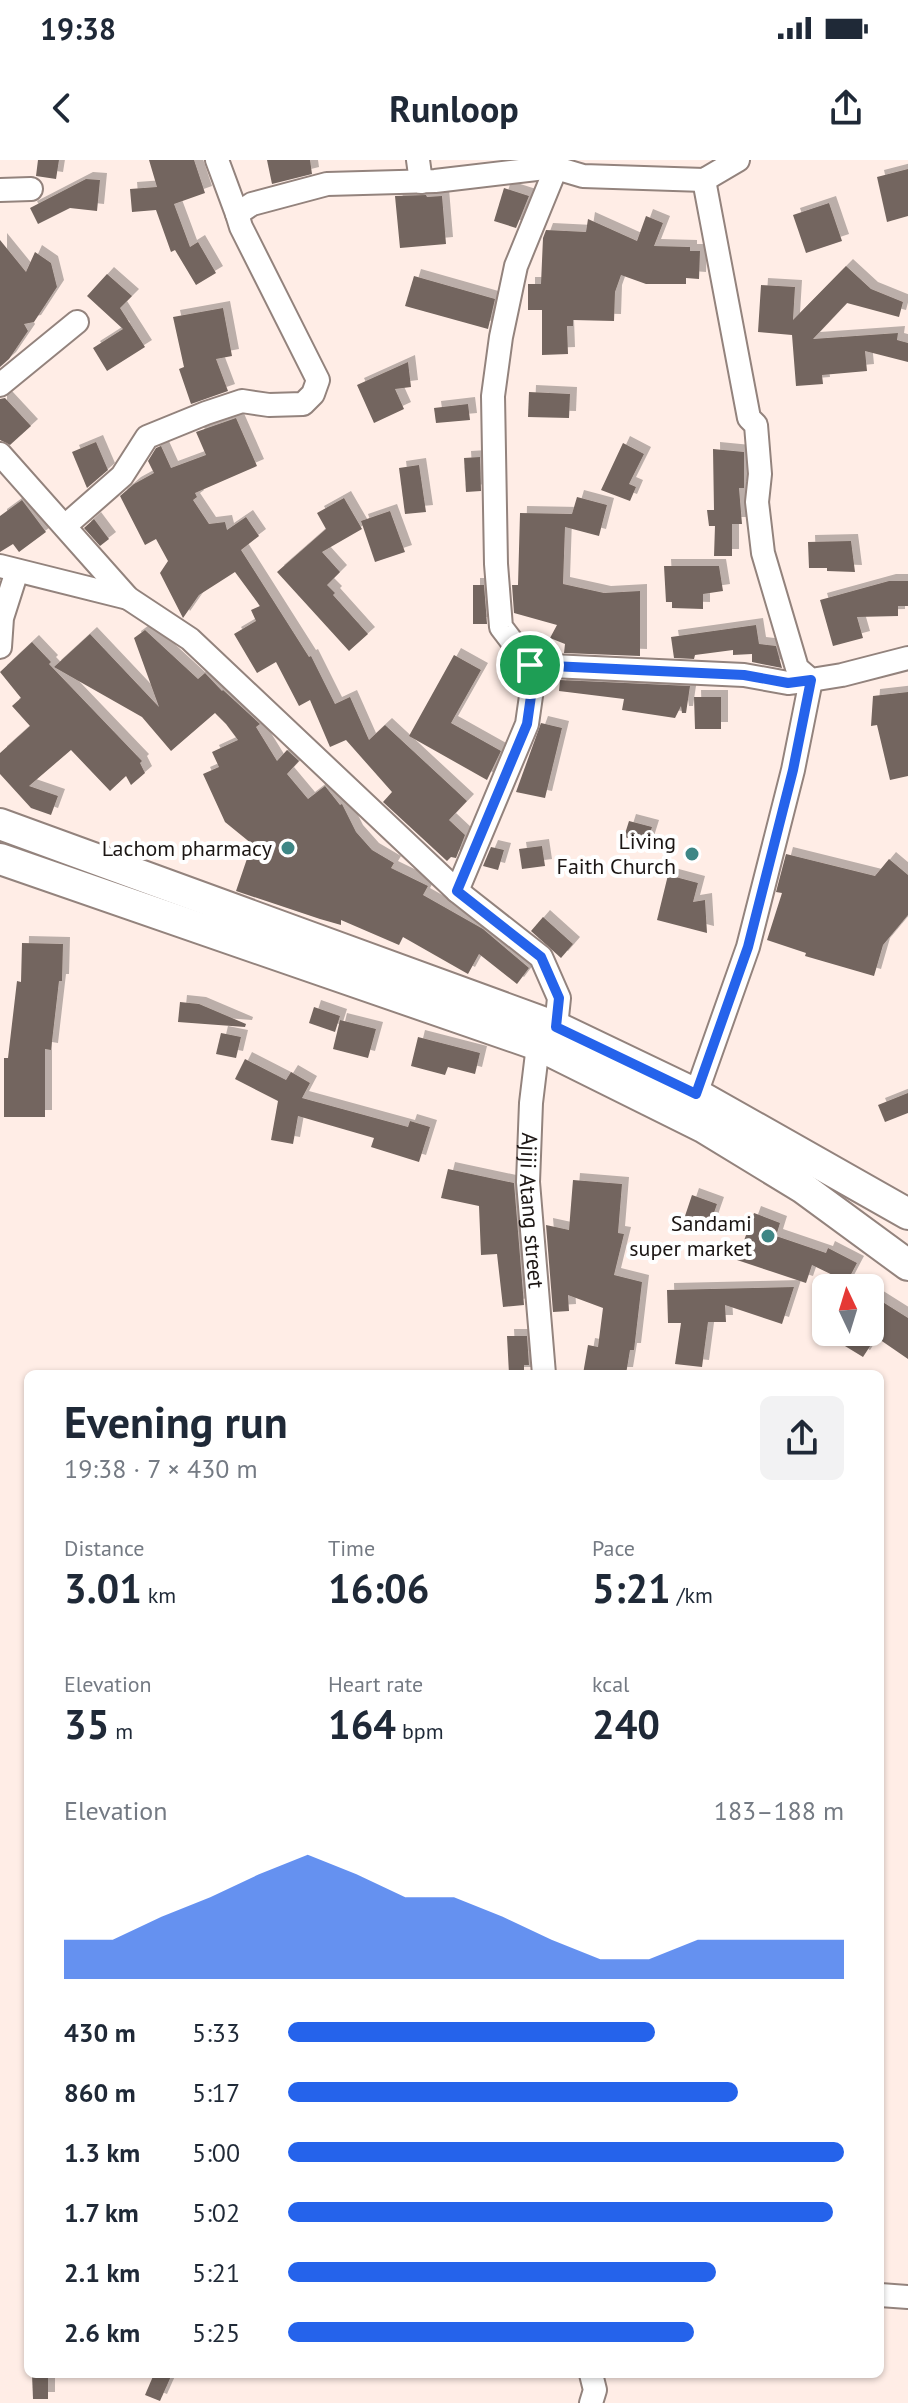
<!DOCTYPE html>
<meta charset="utf-8">
<style>
:root{--surface:#fff;--page:#f2f2f3;--text:#1f2937;--muted:#747a83;--accent:#2563eb}
body{margin:0;font-family:"PT Sans",sans-serif;background:var(--page);color:var(--text);height:100vh;display:flex;flex-direction:column;font-size:30px;white-space:nowrap}
*{box-sizing:border-box;margin:0}
p{font-size:26px;color:var(--muted)}
.icon{flex:none;width:44px;height:44px;fill:none;stroke:currentColor;stroke-width:2;stroke-linecap:round;stroke-linejoin:round}
.map{position:relative;flex:1;overflow:hidden}
.sheet{position:absolute;left:24px;top:1210px;width:860px;height:1008px;display:flex;flex-direction:column;background:var(--surface);border-radius:12px;box-shadow:0 2px 6px #0004}
.sheet>*{flex:none}
.needle{width:52px;rotate:356deg}
.tools{position:absolute;left:812px;top:1114px;display:grid;gap:16px}
.tools a{display:grid;place-items:center;width:72px;height:72px;border-radius:12px;background:var(--surface);box-shadow:0 2px 6px #0004;font-size:40px}
.pin{position:absolute;display:grid;place-items:center;width:68px;height:68px;color:#fff;margin:-34px;border:4px solid #fff;border-radius:50%;box-shadow:0 2px 8px #0007}
.round{display:grid;place-items:center;flex:none;width:84px;height:84px;border-radius:12px;background:var(--page)}
.headline{display:flex;align-items:center;justify-content:space-between;height:136px;padding:0 40px}
h1{font-size:44px;font-weight:700;line-height:60px}
.metrics{display:grid;grid-template-columns:repeat(3,1fr);gap:12px;height:136px;padding:8px 40px}
.metrics div{display:grid;align-content:center}
.metrics b{font-size:40px;font-weight:700}
.metrics small{font-size:22px;font-weight:400}
.metrics p{font-size:22px}
.chart{height:224px;padding:16px 40px}
.chart p{display:flex;justify-content:space-between}
.chart svg{width:100%;height:144px;margin-top:8px;fill:var(--accent);opacity:.7}
ul{padding:0 40px;list-style:none;font-size:26px}
li{display:grid;grid-template-columns:128px 96px 1fr;align-items:center;height:60px}
li i{height:20px;border-radius:10px;background:var(--accent)}
.status{display:flex;justify-content:space-between;align-items:center;height:56px;padding:0 40px;background:var(--surface);direction:ltr}
.status svg{height:22px;fill:currentColor}
header{display:flex;justify-content:space-between;align-items:center;height:104px;padding:0 40px;background:var(--surface);font-size:36px;font-weight:700}
.map>svg:first-child{display:block}
.building{fill:#73655e;filter:url(#shadow)}
.lines{fill:none;stroke-linecap:round;stroke-linejoin:round}
.minor-casing{stroke:#93837d;stroke-width:26}
.secondary-casing{stroke:#93837d;stroke-width:34}
.minor{stroke:#fff;stroke-width:22}
.secondary{stroke:#fff;stroke-width:30}
.route-casing{stroke:#fff;stroke-width:16}
.route{stroke:#2563eb;stroke-width:10}
.poi-dot{fill:#3e8685;stroke:#fff;stroke-width:3}
.labels{text-anchor:middle;stroke-width:8;stroke-linejoin:round;paint-order:stroke}
.poi-label{font-size:22px;fill:#1c1614;stroke:#fff;text-anchor:end}
.street-label{font-size:22px;fill:#1c1614;stroke:#fff}
</style>
<div class="status"><b>19:38</b><svg viewBox="0 0 49 12"><path d="M0 12V9h3v3zM5 12V6h3v6zM10 12V3h3v9zM15 12V0h3v12zM26 1h20v11H26zM47 4h2v5h-2z"/></svg></div>
<header><svg class="icon" aria-label="back" viewBox="0 0 24 24"><path d="M15 5l-7 7 7 7"/></svg>Runloop<svg class="icon" aria-label="share" viewBox="0 0 24 24"><path d="M12 15V3M7 8l5-5 5 5M5 13v7h14v-7"/></svg></header>
<div class="map">
<svg width="908" height="2243" viewBox="0 0 908 2243">
<defs>
<filter id="shadow"><feDropShadow dx="7" dy="-7" stdDeviation="0" flood-color="#0004"/></filter>
</defs>
<rect width="100%" height="100%" fill="#ffede6"/>
<g class="building">
<path d="M38 0H59L56 19 36 16Z"/>
<path d="M149 0H194L205 33 174 44 190 87 198 82 216 113 196 125 175 90 171 92 156 50 132 52 130 29 157 27Z"/>
<path d="M267 0H310L312 14 272 24Z"/>
<path d="M908 9V56L887 62 877 17Z"/>
<path d="M86 19 100 20 97 51 70 48 38 64 30 48Z"/>
<path d="M504 28 529 36 516 68 494 61Z"/>
<path d="M426 35 427 37 442 36 446 84 400 88 395 36Z"/>
<path d="M829 43 842 81 806 93 793 55Z"/>
<path d="M646 56 663 63 654 86 690 87V91H700L699 119 686 118V124H646L621 115 615 132 614 161 573 160V166H567L568 194 542 195V150H528V124H541L543 78 546 70 586 72 588 59 637 81Z"/>
<path d="M0 80 26 112 35 92 51 103 57 127 34 162 24 164 28 171 9 199 0 207Z"/>
<path d="M846 106 871 129 903 142 899 157 847 143 813 179 898 173 897 180 908 183V202L865 191 867 211 822 215 823 224 796 226 792 175 758 172 761 125 795 127 793 160Z"/>
<path d="M107 114 132 136 120 148 145 187 107 211 93 188 123 169 87 136Z"/>
<path d="M414 116 495 139 488 169 405 146Z"/>
<path d="M223 148 232 196 216 199 228 231 191 244 179 209 184 207 173 157Z"/>
<path d="M408 202 411 227 395 229 404 249 374 263 357 225Z"/>
<path d="M529 232 570 234 569 258 528 257Z"/>
<path d="M5 238 31 266 10 285 0 280V239Z"/>
<path d="M468 244 470 260 436 263 434 248Z"/>
<path d="M236 258 257 306 195 333 197 337 193 340 209 364 225 362 227 370 246 357 259 376 241 390 309 497 311 496 335 544 350 537 369 580 385 565 467 641 449 660 465 675 456 698 451 697 447 701 383 642 392 632 346 580 330 587 310 540 299 546 276 502 257 513 234 474 256 461 251 450 260 446 235 412 199 435 183 458 160 413 168 401 156 379 145 385 120 336 134 324 154 313 148 301 156 288 161 286 171 308 206 295 196 272Z"/>
<path d="M96 282 108 310 87 328 72 292Z"/>
<path d="M623 283 644 294 629 324 636 327 630 341 601 330Z"/>
<path d="M713 289 744 292V328H739L742 364H732V396H714L715 366H709L707 350H714Z"/>
<path d="M480 297 481 331 466 332 464 298Z"/>
<path d="M419 305 426 352 405 354 399 308Z"/>
<path d="M577 337 607 345 599 376 565 367 563 424 604 433 640 431V496L564 493 565 484 550 478 557 465 514 453 512 425H518L520 353 572 354Z"/>
<path d="M344 338 362 369 322 392 340 412 327 425 335 433 333 435 368 474 349 491 277 412 326 369 317 353Z"/>
<path d="M22 340 46 372 19 392 13 384 0 392V356Z"/>
<path d="M390 351 405 392 375 402 361 361Z"/>
<path d="M94 359 109 379 100 386 84 368Z"/>
<path d="M851 381 855 412 827 411V408H809L808 382Z"/>
<path d="M664 406H719L723 431 703 434V449L672 448V442H666Z"/>
<path d="M889 421H908V446H898V456L857 457 863 478 833 486 820 440Z"/>
<path d="M473 425H484L487 464H473Z"/>
<path d="M756 465 759 484 776 486 782 508 752 502V494L733 495V490L695 495 694 499 674 498 671 477Z"/>
<path d="M145 470 198 519 205 513 222 531 223 530 260 564 256 567 277 601 287 590 299 601 287 614 308 639 325 626 340 645 342 644 356 672 372 690 394 703 391 708 428 726 423 735 483 769 529 808 517 824 479 794 468 814 403 777 399 785 341 760V765L320 759 236 731 252 684 225 662 203 614 219 607 212 592 238 580 226 564 215 553 171 591 142 557 54 507 90 474 159 547 134 478Z"/>
<path d="M32 482 51 502 49 504 142 601 140 603 145 613 131 625 126 616 110 631 71 590 29 626 58 636 51 655 31 648 0 614V593L30 566 12 546 21 538 0 512Z"/>
<path d="M454 495 481 510 451 563 501 591 487 620 409 576Z"/>
<path d="M560 520 690 526 686 553H682L681 546 675 558 622 550 624 539 559 531Z"/>
<path d="M908 532V616L890 620 877 565 871 566 873 536Z"/>
<path d="M694 537H721V569H695Z"/>
<path d="M541 563 562 568 545 638 516 632Z"/>
<path d="M629 661 652 667 647 683 624 677Z"/>
<path d="M542 686 545 706 522 709 519 689Z"/>
<path d="M491 687 504 690 498 710 483 706Z"/>
<path d="M786 694 875 716 889 699 908 715V755L883 785 874 816 805 796 806 793 767 780 782 733 776 732Z"/>
<path d="M668 715 698 723 693 742 705 740 707 773 657 760Z"/>
<path d="M543 757 573 784 561 798 531 771Z"/>
<path d="M22 783 63 784 62 821H59L51 890 45 889V957H4V898H8L17 821 21 822Z"/>
<path d="M180 842 199 844 246 864 245 867 178 862Z"/>
<path d="M314 847 340 856 335 872 309 863Z"/>
<path d="M340 860 376 869 368 898 333 889Z"/>
<path d="M221 873 241 877 236 898 216 894Z"/>
<path d="M418 877 480 893 475 914 448 907 445 915 411 906Z"/>
<path d="M245 899 286 920 291 912 310 923 302 938 408 967 410 961 430 967 419 1002 371 987 374 978 298 956 293 984 271 980 278 941 235 919Z"/>
<path d="M908 933V953L885 962 878 945Z"/>
<path d="M448 1009 514 1023 524 1145 503 1147 497 1094 481 1095 479 1046 441 1038Z"/>
<path d="M573 1020 622 1024 618 1073 624 1074 614 1115 642 1122 634 1190H630L626 1214H583L588 1185 598 1187 603 1148 568 1135 569 1151 553 1152 546 1065 569 1070Z"/>
<path d="M692 1035 717 1044 709 1067 684 1059Z"/>
<path d="M754 1053 780 1063 776 1076 826 1093 828 1088 857 1103 847 1122 812 1105 806 1123 737 1100Z"/>
<path d="M794 1127 782 1164 725 1145 726 1162H708L702 1207 675 1204 681 1163H668L667 1130Z"/>
<path d="M870 1134 908 1158V1199L876 1177 863 1197 822 1172H870Z"/>
<path d="M507 1176H527L529 1205H524V1214H509Z"/>
<path d="M32 2214H48V2239H33Z"/>
<path d="M154 2214H172L160 2241 145 2235Z"/>
</g>
<g class="lines">
<defs>
<g id="minor">
<path d="M217 0 237 54"/>
<path d="M418 0 421 22"/>
<path d="M704 20 749 258 756 265 760 314 757 342 763 393 797 508 811 520 842 515 908 498"/>
<path d="M0 30 31 29"/>
<path d="M0 225 77 162"/>
<path d="M0 294 128 438 190 479 457 731 541 797 559 838 556 867"/>
<path d="M65 366 122 316 147 277 206 253 242 241 269 245 303 244 313 234 318 220 241 67 237 54 252 44 327 24 435 21 545 8H556L583 16 704 20 738 0"/>
<path d="M0 406 128 438"/>
<path d="M0 487 2 458 17 411"/>
<path d="M530 505 744 515 788 523 811 520 793 610 748 787 696 934"/>
<path d="M457 731 527 564 533 522 530 505 501 467 496 404 493 236 501 177 516 106 556 8"/>
<path id="s1" d="M538 885 531 943 528 1022 544 1214"/>
<path d="M880 2135 908 2137"/>
<path d="M591 2243 595 2230 591 2214"/>
</g>
<g id="secondary">
<path d="M0 664 556 867 696 934 908 1054"/>
<path d="M0 699 538 885 703 967 803 1028 908 1105"/>
</g>
</defs>
<use href="#minor" class="minor-casing"/>
<use href="#secondary" class="secondary-casing"/>
<use href="#minor" class="minor"/>
<use href="#secondary" class="secondary"/>
</g>
<g class="lines">
<defs>
<path id="route" d="M530 505 744 515 788 523 811 520 793 610 748 787 696 934 556 867 559 838 541 797 457 731 527 564 533 522Z"/>
</defs>
<use href="#route" class="route-casing"/>
<use href="#route" class="route"/>
</g>
<g class="poi-dot">
<circle cx="288" cy="688" r="8"/>
<circle cx="692" cy="694" r="8"/>
<circle cx="768" cy="1076" r="8"/>
</g>
<g class="labels">
<g class="poi-label">
<text x="676" y="689">Living<tspan x="676" dy="25">Faith Church</tspan></text>
<text x="272" y="696">Lachom pharmacy</text>
<text x="752" y="1071">Sandami<tspan x="752" dy="25">super market</tspan></text>
</g>
<g class="street-label">
<text dy="8" stroke="none"><textPath href="#s1" startOffset="166">Ajiji Atang street</textPath></text>
</g>
</g>
</svg>
<div class="tools">
<a><svg class="needle" viewBox="-14 -14 28 28"><path d="M0-13l5 13h-10z" fill="#e53935"/><path d="M0 13l5-13h-10z" fill="#747a83"/></svg></a>
</div>
<div class="pin" style="left:530px;top:505px;background:#1e9e55"><svg class="icon" aria-label="arrive" viewBox="0 0 24 24"><path d="M6 21V4h12l-3 4 3 4H6"/></svg></div>
<section class="sheet">
<div class="headline"><div><h1>Evening run</h1><p>19:38 · 7 × 430 m</p></div><a class="round"><svg class="icon" aria-label="share" viewBox="0 0 24 24"><path d="M12 15V3M7 8l5-5 5 5M5 13v7h14v-7"/></svg></a></div>
<div class="metrics">
<div><p>Distance</p><b>3.01<small> km</small></b></div>
<div><p>Time</p><b>16:06</b></div>
<div><p>Pace</p><b>5:21<small> /km</small></b></div>
</div>
<div class="metrics">
<div><p>Elevation</p><b>35<small> m</small></b></div>
<div><p>Heart rate</p><b>164<small> bpm</small></b></div>
<div><p>kcal</p><b>240</b></div>
</div>
<div class="chart"><p><span>Elevation</span>183–188 m</p>
<svg viewBox="0 0 160 44" preserveAspectRatio="none"><path d="M0 44V32L10 32L20 25L30 19L40 12L50 6L60 12L70 19L80 19L90 25L100 32L110 38L120 38L130 32L140 32L150 32L160 32V44z"/></svg>
</div>
<ul>
<li><b>430 m</b>5:33<i style="width:66%"></i></li>
<li><b>860 m</b>5:17<i style="width:81%"></i></li>
<li><b>1.3 km</b>5:00<i style="width:100%"></i></li>
<li><b>1.7 km</b>5:02<i style="width:98%"></i></li>
<li><b>2.1 km</b>5:21<i style="width:77%"></i></li>
<li><b>2.6 km</b>5:25<i style="width:73%"></i></li>
</ul>
</section>
</div>
